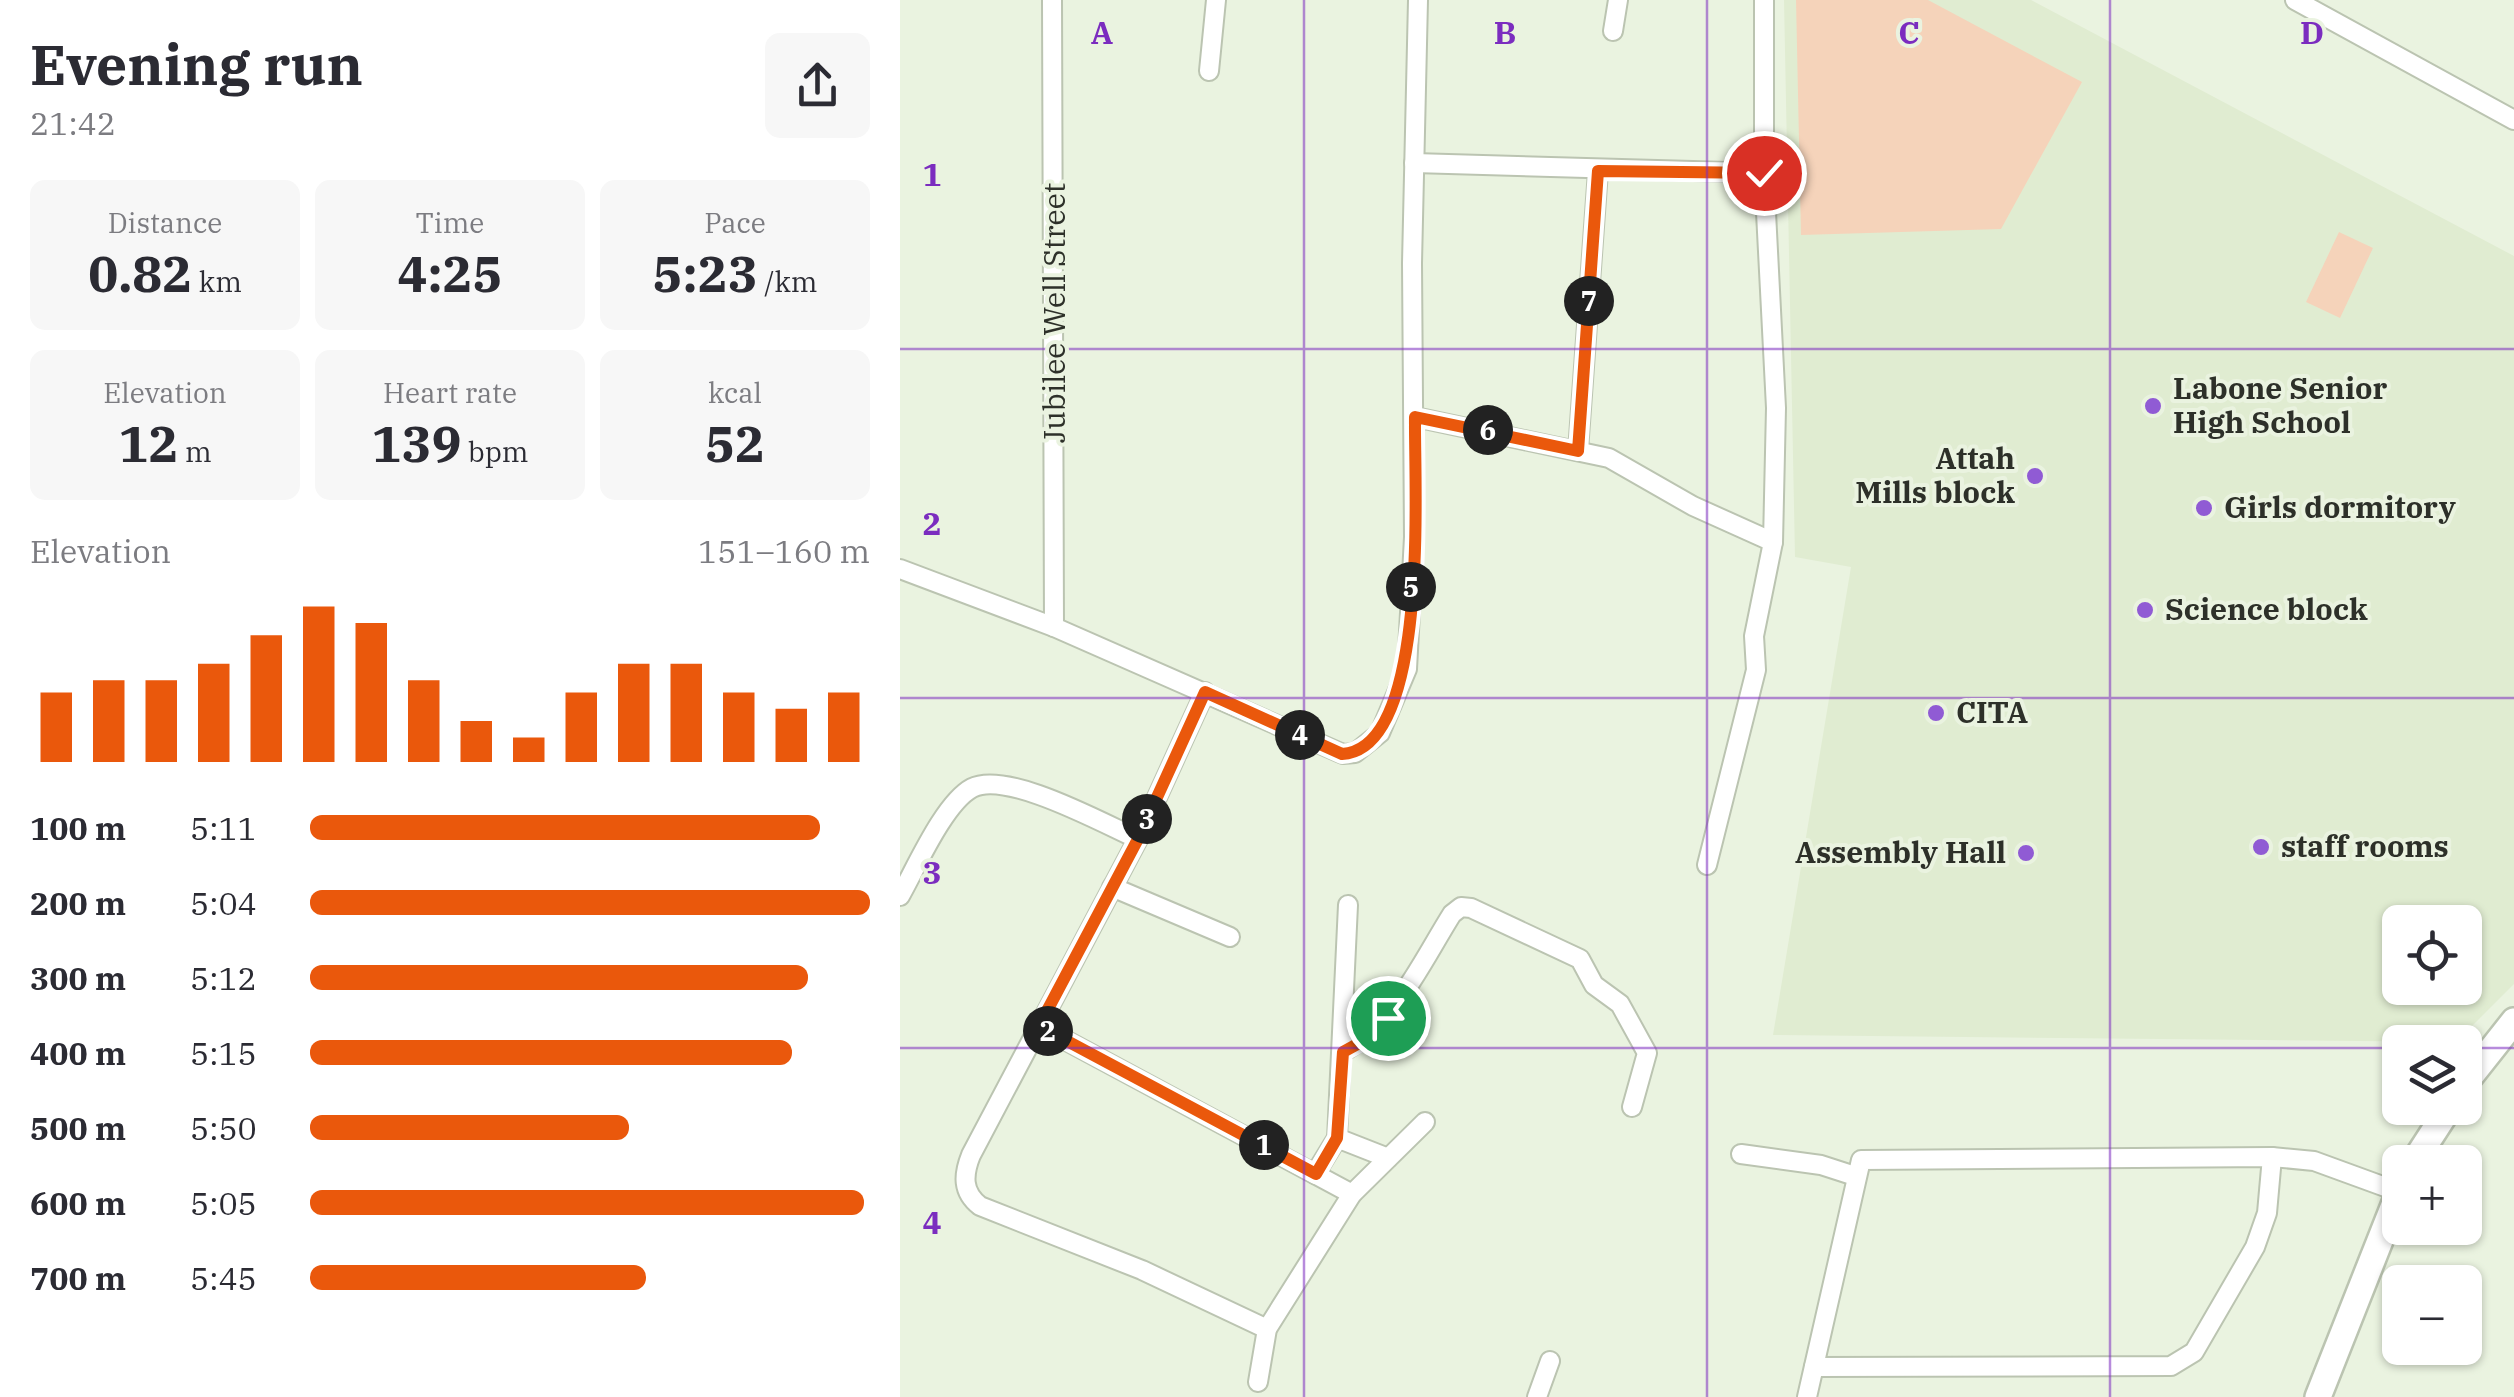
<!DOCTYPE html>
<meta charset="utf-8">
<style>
:root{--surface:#fff;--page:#f7f7f7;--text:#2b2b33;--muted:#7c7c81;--accent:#ea580c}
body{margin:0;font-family:"IBM Plex Serif",serif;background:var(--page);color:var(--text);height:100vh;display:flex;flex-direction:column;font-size:38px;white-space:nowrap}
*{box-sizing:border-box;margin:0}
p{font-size:32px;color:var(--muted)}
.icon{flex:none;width:55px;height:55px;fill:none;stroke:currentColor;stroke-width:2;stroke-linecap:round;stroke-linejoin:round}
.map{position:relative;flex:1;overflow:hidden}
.side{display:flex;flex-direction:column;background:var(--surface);width:900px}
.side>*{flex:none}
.fabs{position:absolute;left:1482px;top:905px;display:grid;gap:20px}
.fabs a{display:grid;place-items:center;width:100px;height:100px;border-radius:15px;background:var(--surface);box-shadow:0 2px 8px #0004;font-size:50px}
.pin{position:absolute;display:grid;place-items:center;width:85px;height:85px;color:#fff;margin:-42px;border:5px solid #fff;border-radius:50%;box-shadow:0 2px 10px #0007}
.km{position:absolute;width:50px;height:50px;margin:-25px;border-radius:50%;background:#222;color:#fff;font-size:28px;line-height:50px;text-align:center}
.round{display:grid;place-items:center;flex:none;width:105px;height:105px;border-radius:15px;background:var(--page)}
.overview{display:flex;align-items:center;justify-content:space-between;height:170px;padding:0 30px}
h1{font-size:55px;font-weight:700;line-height:75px}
.metrics{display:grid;grid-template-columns:repeat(3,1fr);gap:15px;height:170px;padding:10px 30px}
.metrics div{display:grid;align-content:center;border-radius:15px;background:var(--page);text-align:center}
.metrics b{font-size:50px;font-weight:700}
.metrics small{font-size:28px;font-weight:400}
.metrics p{font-size:28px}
.chart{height:280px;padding:20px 30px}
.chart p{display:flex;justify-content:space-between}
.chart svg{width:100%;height:180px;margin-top:10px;stroke:var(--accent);stroke-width:6}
ul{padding:0 30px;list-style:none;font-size:32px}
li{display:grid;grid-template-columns:160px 120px 1fr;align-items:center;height:75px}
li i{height:25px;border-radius:12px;background:var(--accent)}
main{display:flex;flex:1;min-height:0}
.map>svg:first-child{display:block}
.built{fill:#e0ecd1;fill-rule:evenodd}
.green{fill:#f5d3ba}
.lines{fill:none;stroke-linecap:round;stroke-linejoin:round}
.street-casing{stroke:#bbc4b1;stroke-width:22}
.secondary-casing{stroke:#bbc4b1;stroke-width:30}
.street{stroke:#fff;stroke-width:18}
.secondary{stroke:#fff;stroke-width:25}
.route-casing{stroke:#fff;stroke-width:20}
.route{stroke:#ea580c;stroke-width:12}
.grid{fill:none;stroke:#7b2cbf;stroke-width:2.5;stroke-opacity:0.55}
.poi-dot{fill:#905bd4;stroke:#eaf3e0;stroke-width:4}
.labels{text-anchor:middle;stroke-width:8;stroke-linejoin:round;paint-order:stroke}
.street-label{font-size:30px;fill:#2d3029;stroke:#eaf3e0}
.poi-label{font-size:30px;font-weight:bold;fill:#2d3029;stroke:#eaf3e0;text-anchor:start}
.grid-label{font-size:32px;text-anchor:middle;font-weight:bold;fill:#7b2cbf;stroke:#eaf3e0;stroke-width:8;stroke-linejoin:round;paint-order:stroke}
</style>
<main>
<section class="side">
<div class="overview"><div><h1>Evening run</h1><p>21:42</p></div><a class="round"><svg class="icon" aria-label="share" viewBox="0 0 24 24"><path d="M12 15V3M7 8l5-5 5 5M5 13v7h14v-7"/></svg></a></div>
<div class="metrics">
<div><p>Distance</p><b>0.82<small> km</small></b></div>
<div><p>Time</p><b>4:25</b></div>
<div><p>Pace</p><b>5:23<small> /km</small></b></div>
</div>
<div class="metrics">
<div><p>Elevation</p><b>12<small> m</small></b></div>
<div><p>Heart rate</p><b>139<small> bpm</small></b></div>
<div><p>kcal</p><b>52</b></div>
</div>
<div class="chart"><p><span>Elevation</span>151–160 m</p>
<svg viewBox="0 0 160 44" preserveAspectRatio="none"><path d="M5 44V27M15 44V24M25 44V24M35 44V20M45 44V13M55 44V6M65 44V10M75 44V24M85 44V34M95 44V38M105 44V27M115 44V20M125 44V20M135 44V27M145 44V31M155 44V27"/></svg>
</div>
<ul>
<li><b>100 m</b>5:11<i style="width:91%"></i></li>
<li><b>200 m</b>5:04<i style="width:100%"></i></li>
<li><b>300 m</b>5:12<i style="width:89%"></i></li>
<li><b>400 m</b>5:15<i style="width:86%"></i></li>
<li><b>500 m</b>5:50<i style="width:57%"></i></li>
<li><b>600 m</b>5:05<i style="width:99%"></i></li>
<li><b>700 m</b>5:45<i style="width:60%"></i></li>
</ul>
</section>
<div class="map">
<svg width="1614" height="1397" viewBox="0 0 1614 1397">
<rect width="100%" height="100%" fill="#eaf3e0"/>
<path class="built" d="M884 0H1131L1614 256V984L1556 1042 873 1035 951 567 895 557ZM1500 922H1565V988H1500Z"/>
<g class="green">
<path d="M896 0H1028L1182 82 1101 229 901 235Z"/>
<path d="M1439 232 1473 248 1440 318 1406 302Z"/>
</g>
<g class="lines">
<defs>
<g id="street">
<path d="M152 0 154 627"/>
<path d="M1395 0 1614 120"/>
<path d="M713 31 718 0"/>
<path d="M309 71 316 0"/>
<path d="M514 163 864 173"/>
<path d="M515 417 709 458 793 506 873 542"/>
<path d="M678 451 698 171"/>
<path d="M0 569 154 627 443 754 455 753 480 733 507 669 514 537 512 263 518 0"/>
<path d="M305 692 238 839 71 1155C63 1175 62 1192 80 1206L242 1270 367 1329"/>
<path d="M807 865 856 670 854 636 873 542 876 408 864 173V0"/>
<path d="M212 887 330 937"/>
<path d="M0 896C16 868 44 803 72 788 107 770 204 824 238 839"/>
<path d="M448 905 437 1138 488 1158"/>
<path d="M139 1026 452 1194"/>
<path d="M443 1052C496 1021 520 965 552 914L561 907 571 908 680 959 694 985 720 1004 747 1053 732 1107"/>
<path d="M841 1154 921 1165 955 1176"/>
<path d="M415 1174 437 1138"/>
<path d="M914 1367 1271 1366 1294 1352 1355 1247 1367 1213 1372 1157"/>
<path d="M358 1382 367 1329 452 1194 525 1122"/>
<path d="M637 1397 650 1361"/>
<path d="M907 1397 961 1160 1372 1157 1414 1161 1499 1192"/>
</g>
<g id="secondary">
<path d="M1565 1083 1614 1021"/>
<path d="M1514 1162 1549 1108"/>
<path d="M1418 1397 1500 1190"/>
</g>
</defs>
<use href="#street" class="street-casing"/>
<use href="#secondary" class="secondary-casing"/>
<use href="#street" class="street"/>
<use href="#secondary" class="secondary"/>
</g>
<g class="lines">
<defs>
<path id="route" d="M488 1018 472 1036 443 1052 437 1138 416 1174 139 1026 238 839 305 692 442 754C531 749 514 482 515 417L678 451 698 171 864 173"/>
</defs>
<use href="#route" class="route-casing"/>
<use href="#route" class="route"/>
</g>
<path class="grid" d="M404 0V1397M807 0V1397M1210 0V1397M0 349H1614M0 698H1614M0 1048H1500M1565 1048H1614"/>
<g class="poi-dot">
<circle cx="1253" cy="406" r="10"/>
<circle cx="1135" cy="476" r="10"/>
<circle cx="1304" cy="508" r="10"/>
<circle cx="1245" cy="610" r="10"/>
<circle cx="1036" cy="713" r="10"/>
<circle cx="1361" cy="847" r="10"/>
<circle cx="1126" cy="853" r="10"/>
</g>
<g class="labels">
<g class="street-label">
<text transform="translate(155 313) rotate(-90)" y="10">Jubilee Well Street</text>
</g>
<g class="poi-label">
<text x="1273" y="399">Labone Senior<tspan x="1273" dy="34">High School</tspan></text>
<text x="1115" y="469" text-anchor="end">Attah<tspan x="1115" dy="34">Mills block</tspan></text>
<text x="1324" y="518">Girls dormitory</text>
<text x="1265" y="620">Science block</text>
<text x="1056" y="723">CITA</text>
<text x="1381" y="857">staff rooms</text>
<text x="1106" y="863" text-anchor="end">Assembly Hall</text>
</g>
</g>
<g class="grid-label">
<text x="202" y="44">A</text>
<text x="605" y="44">B</text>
<text x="1009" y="44">C</text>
<text x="1412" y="44">D</text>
<text x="32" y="186">1</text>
<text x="32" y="535">2</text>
<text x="32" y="884">3</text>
<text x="32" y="1234">4</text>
</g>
</svg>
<div class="fabs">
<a><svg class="icon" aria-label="locate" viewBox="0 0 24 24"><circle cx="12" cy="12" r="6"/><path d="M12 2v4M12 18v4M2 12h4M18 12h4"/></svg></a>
<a><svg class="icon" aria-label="layers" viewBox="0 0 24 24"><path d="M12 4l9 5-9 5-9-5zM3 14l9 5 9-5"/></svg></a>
<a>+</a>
<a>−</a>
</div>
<div class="pin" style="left:488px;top:1018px;background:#1e9e55"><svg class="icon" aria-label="arrive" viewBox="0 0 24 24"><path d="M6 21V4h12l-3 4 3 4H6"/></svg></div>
<div class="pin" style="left:864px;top:173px;background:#d93025"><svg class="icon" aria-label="check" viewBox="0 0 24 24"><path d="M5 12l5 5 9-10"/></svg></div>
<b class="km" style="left:364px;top:1145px">1</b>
<b class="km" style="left:148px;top:1031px">2</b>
<b class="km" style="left:247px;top:819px">3</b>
<b class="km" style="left:400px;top:735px">4</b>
<b class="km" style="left:511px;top:587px">5</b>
<b class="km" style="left:588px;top:430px">6</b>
<b class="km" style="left:689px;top:301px">7</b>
</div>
</main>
